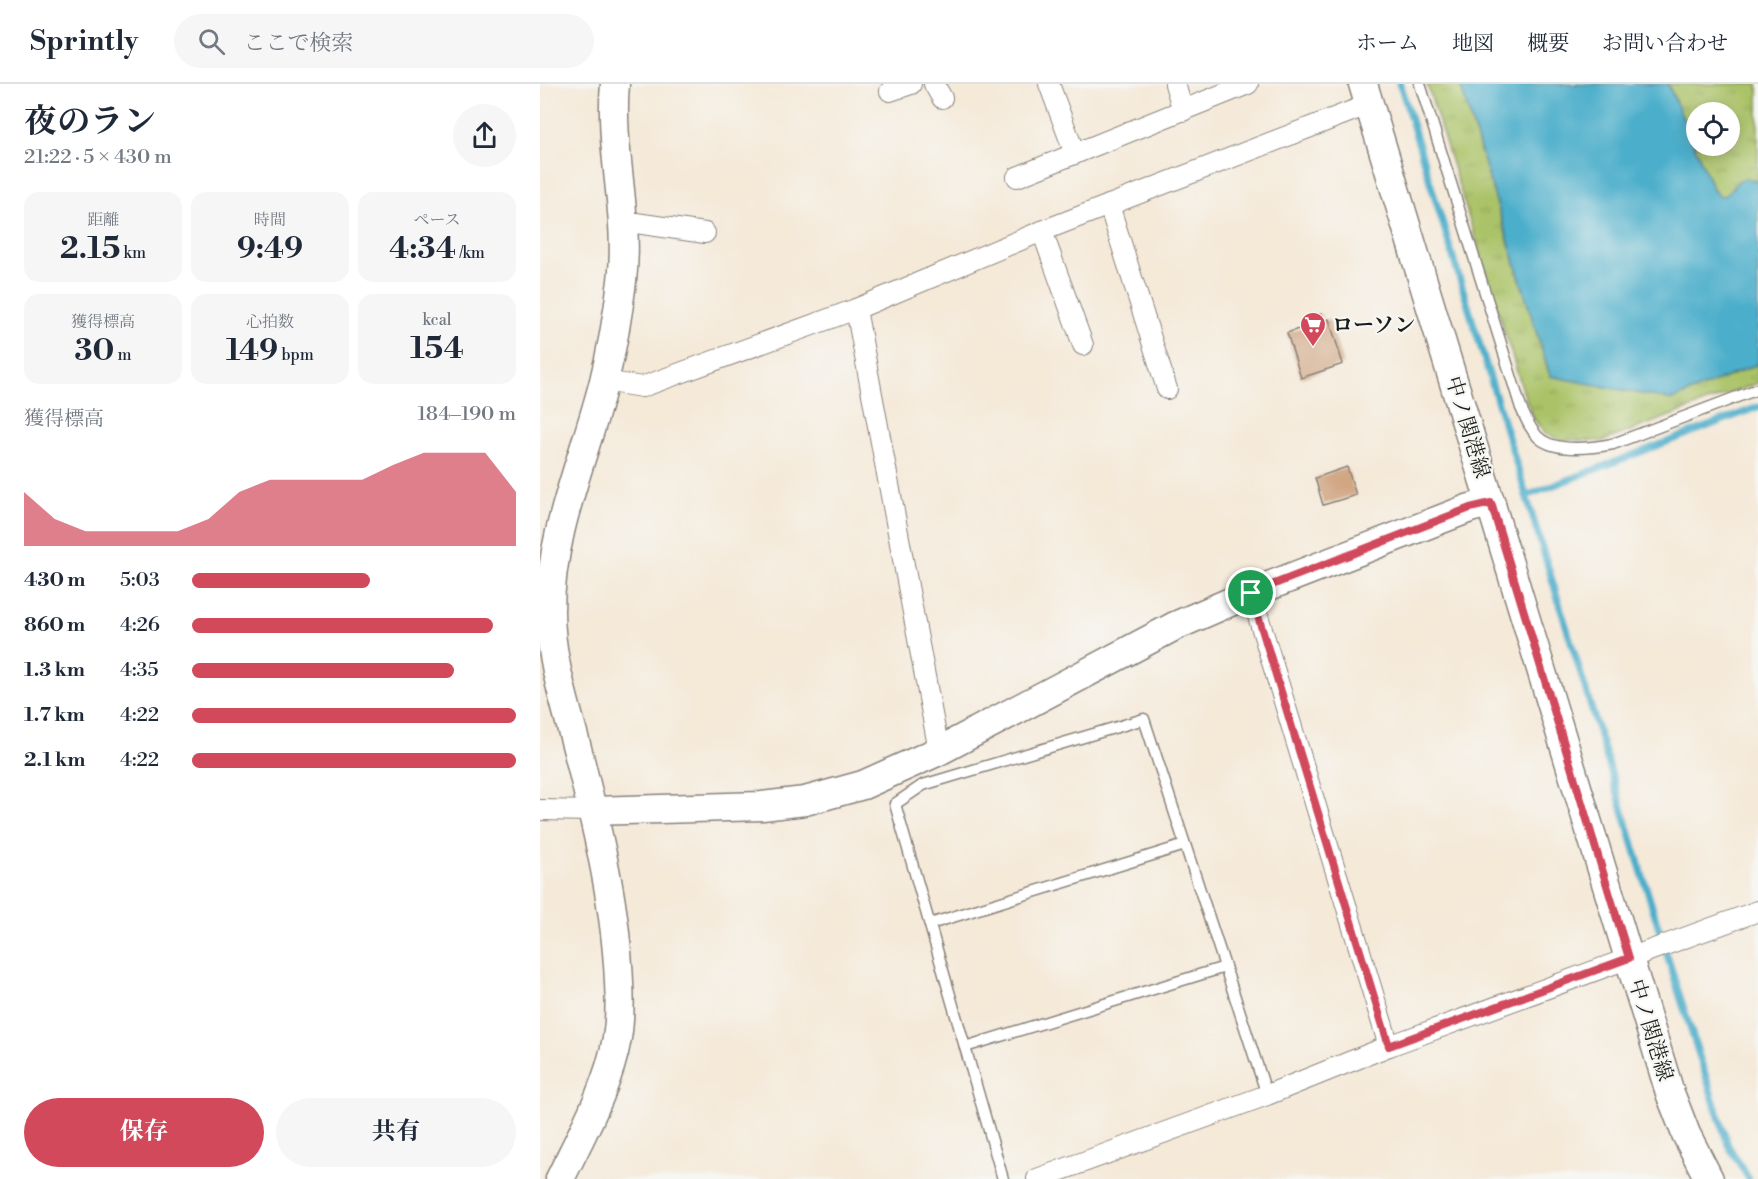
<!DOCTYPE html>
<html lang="ja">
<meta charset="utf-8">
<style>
:root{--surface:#fff;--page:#f6f6f7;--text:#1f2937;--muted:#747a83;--line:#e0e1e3;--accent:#d1495b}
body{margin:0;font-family:"Libre Bodoni","Noto Serif JP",serif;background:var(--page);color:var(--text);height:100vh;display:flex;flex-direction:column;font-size:22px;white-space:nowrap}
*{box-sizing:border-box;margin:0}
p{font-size:20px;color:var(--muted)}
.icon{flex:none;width:33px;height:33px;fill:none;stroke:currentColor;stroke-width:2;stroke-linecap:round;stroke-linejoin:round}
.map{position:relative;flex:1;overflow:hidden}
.details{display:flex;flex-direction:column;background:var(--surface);width:540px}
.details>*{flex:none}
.buttons{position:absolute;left:1146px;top:18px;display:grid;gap:12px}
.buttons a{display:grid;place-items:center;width:54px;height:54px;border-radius:50%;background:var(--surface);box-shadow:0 3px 15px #0003;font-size:30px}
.pin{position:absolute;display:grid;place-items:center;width:51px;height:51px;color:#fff;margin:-26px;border:3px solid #fff;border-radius:50%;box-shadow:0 2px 6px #0007}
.round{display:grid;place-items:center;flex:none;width:63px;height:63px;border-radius:32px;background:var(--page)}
.headline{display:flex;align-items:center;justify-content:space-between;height:102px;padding:0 24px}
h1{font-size:33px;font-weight:700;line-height:45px}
.figures{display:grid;grid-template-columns:repeat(3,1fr);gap:9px;height:102px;padding:6px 24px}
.figures div{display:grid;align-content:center;border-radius:15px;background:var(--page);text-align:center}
.figures b{font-size:30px;font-weight:700}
.figures small{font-size:16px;font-weight:400}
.figures p{font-size:16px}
.chart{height:168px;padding:12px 24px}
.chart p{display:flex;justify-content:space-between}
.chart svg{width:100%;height:108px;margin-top:6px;fill:var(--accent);opacity:.7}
.primary-button{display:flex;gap:12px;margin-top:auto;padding:12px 24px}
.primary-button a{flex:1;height:69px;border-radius:36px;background:var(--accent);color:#fff;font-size:24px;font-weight:700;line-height:69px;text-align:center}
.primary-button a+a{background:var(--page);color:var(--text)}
ul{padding:0 24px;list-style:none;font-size:20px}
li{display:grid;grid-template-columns:96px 72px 1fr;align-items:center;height:45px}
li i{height:15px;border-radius:8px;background:var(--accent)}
header{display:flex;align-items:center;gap:36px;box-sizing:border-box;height:84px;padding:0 30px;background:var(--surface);border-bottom:2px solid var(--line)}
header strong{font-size:28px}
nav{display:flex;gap:33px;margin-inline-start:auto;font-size:21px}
.search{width:420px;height:54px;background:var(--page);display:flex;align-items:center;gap:15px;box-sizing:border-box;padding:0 21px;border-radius:33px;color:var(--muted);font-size:22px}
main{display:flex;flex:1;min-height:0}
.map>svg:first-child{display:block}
.grass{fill:url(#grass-tufts);stroke:#647042;stroke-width:1.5;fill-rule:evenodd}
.water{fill:#4caecb;stroke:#346574;stroke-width:1.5}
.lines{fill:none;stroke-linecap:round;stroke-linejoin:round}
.stream{stroke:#4caecb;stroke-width:7}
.building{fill:#d1a683}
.lane-casing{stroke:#88827a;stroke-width:13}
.street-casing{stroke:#88827a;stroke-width:22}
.secondary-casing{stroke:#88827a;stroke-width:31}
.lane{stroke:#fff;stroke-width:10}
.street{stroke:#fff;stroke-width:20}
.secondary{stroke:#fff;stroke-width:28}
.route-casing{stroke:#fff;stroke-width:12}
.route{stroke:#d1495b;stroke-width:8}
.labels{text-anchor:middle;stroke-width:4.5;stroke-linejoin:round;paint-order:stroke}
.poi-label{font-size:21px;font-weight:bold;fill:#1c1c1c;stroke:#f6f6f2;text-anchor:start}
.street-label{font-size:21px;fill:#1c1c1c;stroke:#f6f6f2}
</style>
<header>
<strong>Sprintly</strong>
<div class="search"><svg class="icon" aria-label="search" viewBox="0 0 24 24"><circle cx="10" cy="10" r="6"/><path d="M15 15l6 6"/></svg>ここで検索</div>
<nav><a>ホーム</a><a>地図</a><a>概要</a><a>お問い合わせ</a></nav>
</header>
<main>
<section class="details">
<div class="headline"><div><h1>夜のラン</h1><p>21:22 · 5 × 430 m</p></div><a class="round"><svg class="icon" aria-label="share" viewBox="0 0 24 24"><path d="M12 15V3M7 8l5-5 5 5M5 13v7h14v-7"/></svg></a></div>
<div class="figures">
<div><p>距離</p><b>2.15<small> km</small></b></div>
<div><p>時間</p><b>9:49</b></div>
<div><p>ペース</p><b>4:34<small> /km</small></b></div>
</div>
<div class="figures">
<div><p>獲得標高</p><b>30<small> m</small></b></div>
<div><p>心拍数</p><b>149<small> bpm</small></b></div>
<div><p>kcal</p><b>154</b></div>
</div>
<div class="chart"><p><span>獲得標高</span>184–190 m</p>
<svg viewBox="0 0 160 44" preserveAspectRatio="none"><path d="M0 44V22L10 33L20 38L30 38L40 38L50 38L60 33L70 22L80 17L90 17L100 17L110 17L120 11L130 6L140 6L150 6L160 22V44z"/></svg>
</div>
<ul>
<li><b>430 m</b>5:03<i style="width:55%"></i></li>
<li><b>860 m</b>4:26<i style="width:93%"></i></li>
<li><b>1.3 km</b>4:35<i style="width:81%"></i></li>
<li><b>1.7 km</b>4:22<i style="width:100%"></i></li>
<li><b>2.1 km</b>4:22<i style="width:100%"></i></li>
</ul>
<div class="primary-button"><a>保存</a><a>共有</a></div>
</section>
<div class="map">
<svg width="1218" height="1095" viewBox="0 0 1218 1095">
<defs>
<pattern id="grass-tufts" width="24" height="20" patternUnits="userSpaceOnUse" patternTransform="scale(1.5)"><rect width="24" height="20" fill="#abc368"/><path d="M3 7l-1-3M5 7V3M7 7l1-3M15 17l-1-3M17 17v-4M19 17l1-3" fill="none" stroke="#93a75a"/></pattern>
</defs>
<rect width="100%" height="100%" fill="#f6f6f2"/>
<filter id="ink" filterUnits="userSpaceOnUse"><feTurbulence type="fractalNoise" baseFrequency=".0167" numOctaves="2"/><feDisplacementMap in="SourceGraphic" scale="12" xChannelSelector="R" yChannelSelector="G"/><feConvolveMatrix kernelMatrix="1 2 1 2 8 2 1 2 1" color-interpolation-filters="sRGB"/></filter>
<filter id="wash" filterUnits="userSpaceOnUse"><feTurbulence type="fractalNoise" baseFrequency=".008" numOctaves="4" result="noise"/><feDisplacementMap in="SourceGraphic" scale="24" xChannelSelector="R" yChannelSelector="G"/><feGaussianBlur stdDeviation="1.35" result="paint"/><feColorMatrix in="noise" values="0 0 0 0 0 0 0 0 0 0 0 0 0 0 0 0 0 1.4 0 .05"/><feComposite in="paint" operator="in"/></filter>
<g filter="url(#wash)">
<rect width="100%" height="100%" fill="#f5e9d8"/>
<g class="grass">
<path d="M887 0H920L1008 286 1132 316 1218 280V299L1063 357 1020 356 1005 349 994 335 984 310Z"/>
<path d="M1128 0H1218V97C1196 89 1199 101 1184 112L1177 111 1173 105ZM1156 28H1190V62H1156Z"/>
</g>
<path class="water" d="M920 0H1128L1173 105 1177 111 1184 112C1199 101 1195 89 1218 97V280L1132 316 1010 292Z"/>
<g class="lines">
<g class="stream">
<path d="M860 0 1135 897 1188 1061 1209 1095"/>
<path d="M986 412 1218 323"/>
</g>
</g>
<g id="blocks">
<g class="building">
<path d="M781 230 783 238 789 235 803 280 761 294 747 249 767 242 765 235Z"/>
<path d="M807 383 816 411 783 421 775 394Z"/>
</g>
</g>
</g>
<g filter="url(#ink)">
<use href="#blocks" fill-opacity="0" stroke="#88827a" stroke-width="1.5"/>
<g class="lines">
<defs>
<g id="lane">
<path d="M880 0 981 324C986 335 990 345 998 353 1015 369 1052 364 1073 360L1218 305"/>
<path d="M390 840 645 761"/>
<path d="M425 963 685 883"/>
<path d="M463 1095 355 720 383 701 604 635 727 1011"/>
</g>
<g id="street">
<path d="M394 0 402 14"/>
<path d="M509 0 535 70"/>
<path d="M635 0 643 27"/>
<path d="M350 7 371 0"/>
<path d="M477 93 708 0"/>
<path d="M569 121 627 305"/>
<path d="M82 137 165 149"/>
<path d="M502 147 543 261"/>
<path d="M316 225 399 667"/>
<path d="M64 297 102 303 316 225 502 147 830 20"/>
<path d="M711 509 849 962"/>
<path d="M0 726 52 727"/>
<path d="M497 1095 727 1011 849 962 1218 827"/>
</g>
<g id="secondary">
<path d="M823 0 1130 1009 1146 1050 1169 1095"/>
<path d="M52 727 222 722 265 717 323 701 399 667 635 542 711 509 930 424 951 419"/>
<path d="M20 1095C41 1051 69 1002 77 954 80 936 80 916 79 898 76 823 58 748 40 676 28 627 10 578 10 527 10 447 45 373 64 297 72 265 78 230 82 197 90 132 69 66 75 0"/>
</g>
</defs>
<use href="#lane" class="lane-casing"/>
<use href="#street" class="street-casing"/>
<use href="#secondary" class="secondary-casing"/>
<use href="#lane" class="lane"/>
<use href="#street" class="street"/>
<use href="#secondary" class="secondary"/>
</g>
</g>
<g class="lines" filter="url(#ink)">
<defs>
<path id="route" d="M951 419 1089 874 849 962 711 509 930 424Z"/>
</defs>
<use href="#route" class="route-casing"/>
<use href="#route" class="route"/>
</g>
<defs>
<symbol id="supermarket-pin" viewBox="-11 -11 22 30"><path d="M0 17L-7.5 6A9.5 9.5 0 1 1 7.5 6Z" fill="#d1495b" stroke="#f6f6f2"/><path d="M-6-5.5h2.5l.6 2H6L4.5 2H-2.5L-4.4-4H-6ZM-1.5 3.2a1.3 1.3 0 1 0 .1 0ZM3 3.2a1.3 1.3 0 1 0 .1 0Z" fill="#fff"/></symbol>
</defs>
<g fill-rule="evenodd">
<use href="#supermarket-pin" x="758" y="226" width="30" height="40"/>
</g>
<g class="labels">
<g class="poi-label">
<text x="792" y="248">ローソン</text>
</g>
<g class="street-label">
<text transform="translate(928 343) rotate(73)" y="7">中ノ関港線</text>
<text transform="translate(1111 946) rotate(73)" y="7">中ノ関港線</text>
</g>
</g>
</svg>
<div class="buttons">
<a><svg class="icon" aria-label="locate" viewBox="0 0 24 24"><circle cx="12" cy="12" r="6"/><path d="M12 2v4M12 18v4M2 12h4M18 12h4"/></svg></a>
</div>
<div class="pin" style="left:711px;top:509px;background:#1e9e55"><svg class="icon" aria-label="arrive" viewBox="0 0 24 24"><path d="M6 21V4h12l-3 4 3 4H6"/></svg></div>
</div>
</main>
